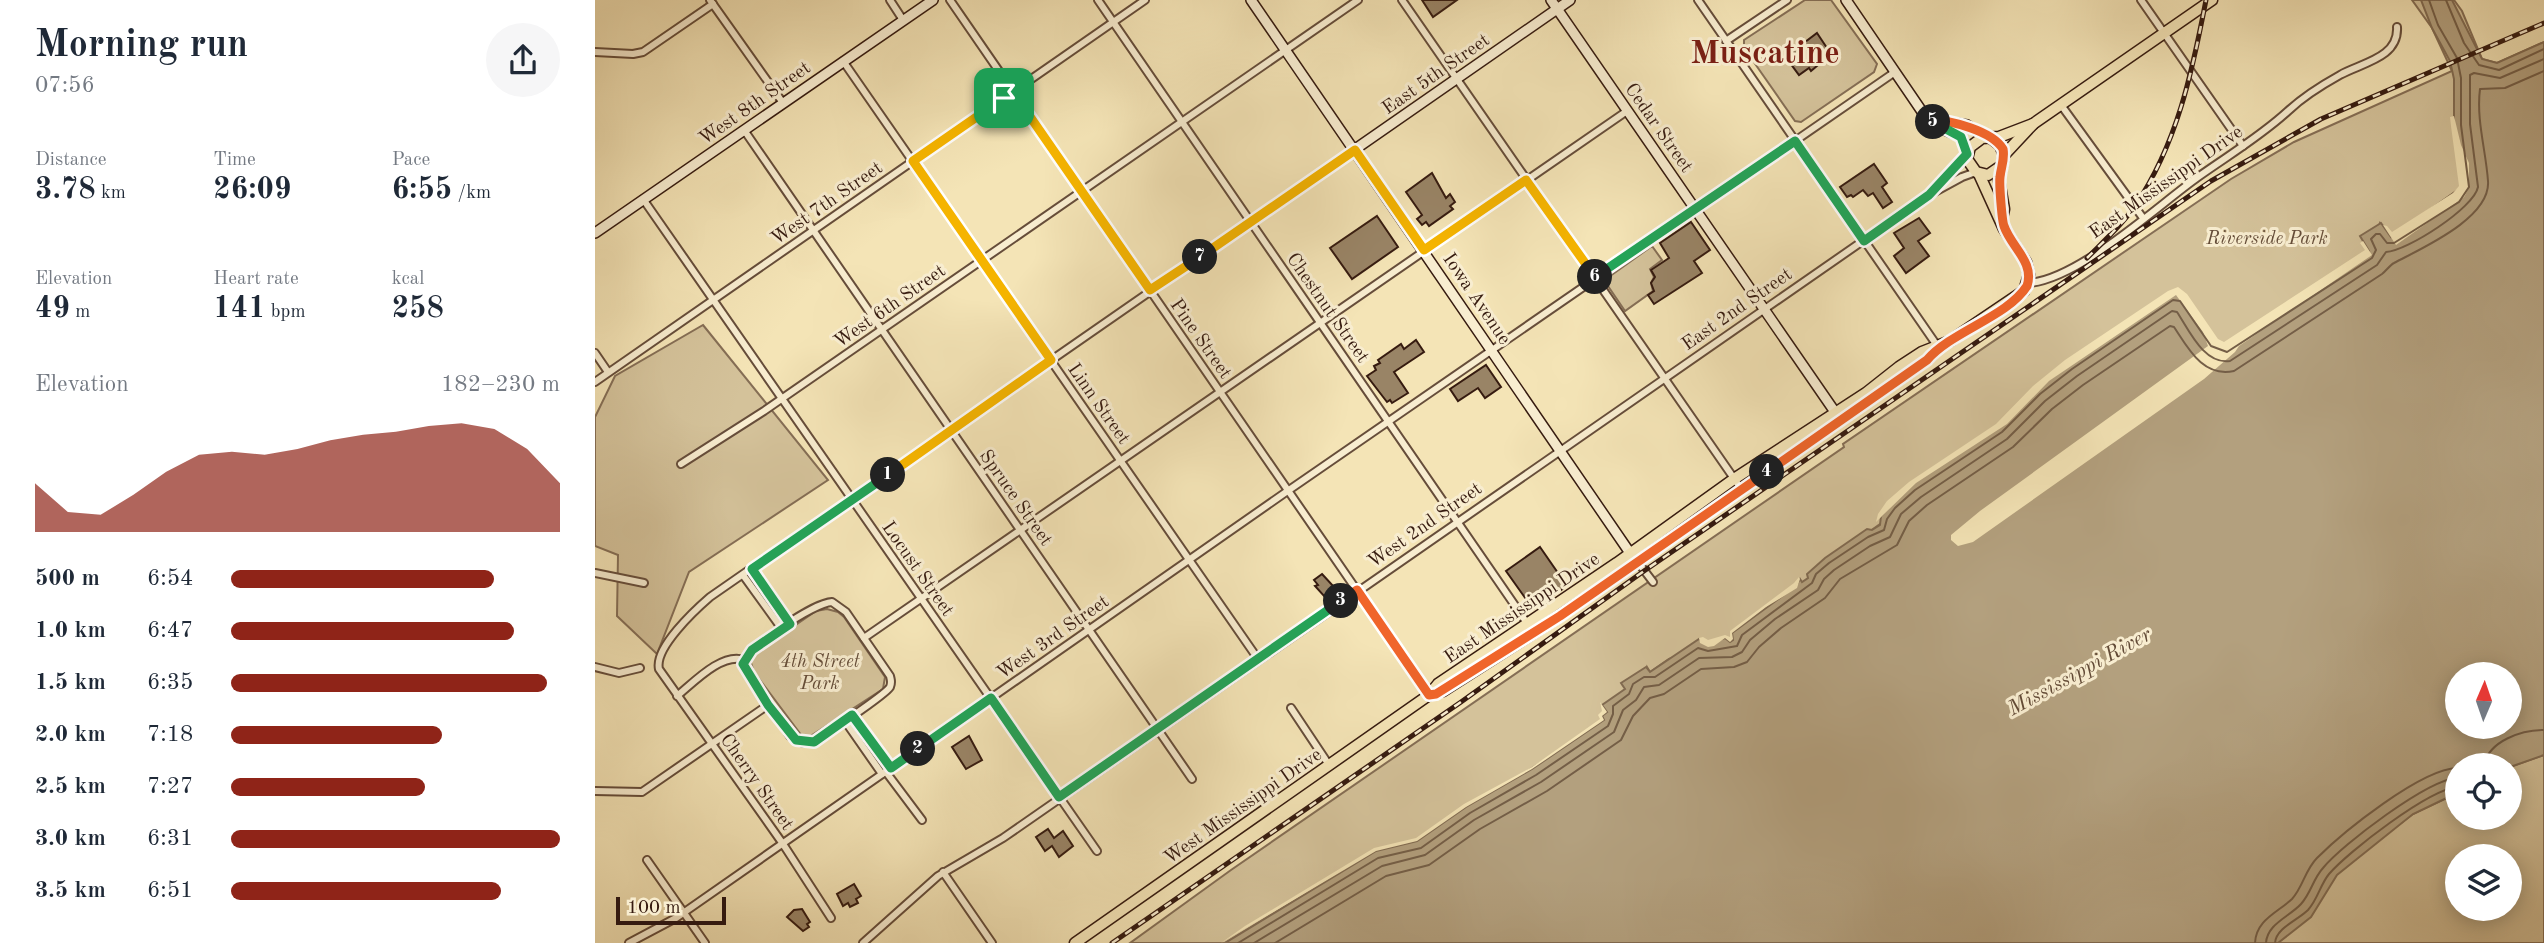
<!DOCTYPE html>
<meta charset="utf-8">
<style>
:root{--surface:#fff;--page:#f6f6f7;--text:#1f2937;--muted:#747a83;--accent:#8f2418}
body{margin:0;font-family:"Old Standard TT",serif;background:var(--page);color:var(--text);height:100vh;display:flex;flex-direction:column;font-size:26px;white-space:nowrap}
*{box-sizing:border-box;margin:0}
p{font-size:23px;color:var(--muted)}
.icon{flex:none;width:38px;height:38px;fill:none;stroke:currentColor;stroke-width:2;stroke-linecap:round;stroke-linejoin:round}
.map{position:relative;flex:1;overflow:hidden}
.sheet{display:flex;flex-direction:column;background:var(--surface);width:595px}
.sheet>*{flex:none}
.needle{width:46px;rotate:2deg}
.tools{position:absolute;left:1850px;top:662px;display:grid;gap:14px}
.tools a{display:grid;place-items:center;width:77px;height:77px;border-radius:50%;background:var(--surface);box-shadow:0 4px 18px #0003;font-size:35px}
.scale{position:absolute;left:21px;bottom:18px;width:110px;box-sizing:border-box;padding-left:7px;border:4px solid #361b10;border-top:0;font-size:19px;line-height:24px;white-space:nowrap;color:#361b10;-webkit-text-stroke:5px #f8edd0;paint-order:stroke}
.pin{position:absolute;display:grid;place-items:center;width:60px;height:60px;color:#fff;margin:-30px;border-radius:14px;box-shadow:0 4px 10px #0006}
.km{position:absolute;width:35px;height:35px;margin:-18px;border-radius:50%;background:#222;color:#fff;font-size:19px;line-height:35px;text-align:center}
.round{display:grid;place-items:center;flex:none;width:74px;height:74px;border-radius:37px;background:var(--page)}
.headline{display:flex;align-items:center;justify-content:space-between;height:119px;padding:0 35px}
h1{font-size:38px;font-weight:700;line-height:52px}
.metrics{display:grid;grid-template-columns:repeat(3,1fr);gap:10px;height:119px;padding:7px 35px}
.metrics div{display:grid;align-content:center}
.metrics b{font-size:30px;font-weight:700}
.metrics small{font-size:19px;font-weight:400}
.metrics p{font-size:19px}
.chart{height:196px;padding:14px 35px}
.chart p{display:flex;justify-content:space-between}
.chart svg{width:100%;height:126px;margin-top:7px;fill:var(--accent);opacity:.7}
ul{padding:0 35px;list-style:none;font-size:23px}
li{display:grid;grid-template-columns:112px 84px 1fr;align-items:center;height:52px}
li i{height:18px;border-radius:9px;background:var(--accent)}
main{display:flex;flex:1;min-height:0}
.map>svg:first-child{display:block}
.green{fill:#d4c29a;stroke:#856e55;stroke-width:2;fill-rule:evenodd}
.water{fill:#b3a07e;stroke:#816b52;stroke-width:2;fill-rule:evenodd}
.pier{fill:#f4e4b6}
.lines{fill:none;stroke-linecap:round;stroke-linejoin:round}
.shore{stroke:#745e47;stroke-width:2}
.building{fill:#998466;stroke:#361b10;stroke-width:2}
.street-casing{stroke:#664d3a;stroke-width:10}
.secondary-casing{stroke:#361b10;stroke-width:12}
.primary-casing{stroke:#361b10;stroke-width:13}
.street{stroke:#f8edd0;stroke-width:6}
.secondary{stroke:#f8edd0;stroke-width:9}
.primary{stroke:#f4e4b6;stroke-width:10}
.rail-casing{stroke:#361b10;stroke-width:5}
.rail{stroke:#f8edd0;stroke-width:2.5;stroke-dasharray:8;stroke-linecap:butt}
.split-1-casing{stroke:#fff;stroke-width:14}
.split-2-casing{stroke:#fff;stroke-width:14}
.split-3-casing{stroke:#fff;stroke-width:14}
.split-4-casing{stroke:#fff;stroke-width:14}
.split-5-casing{stroke:#fff;stroke-width:14}
.split-6-casing{stroke:#fff;stroke-width:14}
.split-7-casing{stroke:#fff;stroke-width:14}
.split-8-casing{stroke:#fff;stroke-width:14}
.split-1{stroke:#f5b400;stroke-width:9}
.split-2{stroke:#22a559;stroke-width:9}
.split-3{stroke:#22a559;stroke-width:9}
.split-4{stroke:#f0652b;stroke-width:9}
.split-5{stroke:#f0652b;stroke-width:9}
.split-6{stroke:#22a559;stroke-width:9}
.split-7{stroke:#f5b400;stroke-width:9}
.split-8{stroke:#f5b400;stroke-width:9}
.labels{text-anchor:middle;stroke-width:6;stroke-linejoin:round;paint-order:stroke}
.street-label{font-size:19px;fill:#361b10;stroke:#f8edd0}
.park-label{font-size:19px;font-style:italic;fill:#654d39;stroke:#f8edd0}
.water-label{font-size:21px;font-style:italic;fill:#624a36;stroke:#f8edd0}
.town-label{font-size:33px;font-weight:bold;fill:#7a1f14;stroke:#f8edd0}
</style>
<main>
<section class="sheet">
<div class="headline"><div><h1>Morning run</h1><p>07:56</p></div><a class="round"><svg class="icon" aria-label="share" viewBox="0 0 24 24"><path d="M12 15V3M7 8l5-5 5 5M5 13v7h14v-7"/></svg></a></div>
<div class="metrics">
<div><p>Distance</p><b>3.78<small> km</small></b></div>
<div><p>Time</p><b>26:09</b></div>
<div><p>Pace</p><b>6:55<small> /km</small></b></div>
</div>
<div class="metrics">
<div><p>Elevation</p><b>49<small> m</small></b></div>
<div><p>Heart rate</p><b>141<small> bpm</small></b></div>
<div><p>kcal</p><b>258</b></div>
</div>
<div class="chart"><p><span>Elevation</span>182–230 m</p>
<svg viewBox="0 0 160 44" preserveAspectRatio="none"><path d="M0 44V27L10 37L20 38L30 31L40 23L50 17L60 16L70 17L80 15L90 12L100 10L110 9L120 7L130 6L140 8L150 15L160 27V44z"/></svg>
</div>
<ul>
<li><b>500 m</b>6:54<i style="width:80%"></i></li>
<li><b>1.0 km</b>6:47<i style="width:86%"></i></li>
<li><b>1.5 km</b>6:35<i style="width:96%"></i></li>
<li><b>2.0 km</b>7:18<i style="width:64%"></i></li>
<li><b>2.5 km</b>7:27<i style="width:59%"></i></li>
<li><b>3.0 km</b>6:31<i style="width:100%"></i></li>
<li><b>3.5 km</b>6:51<i style="width:82%"></i></li>
</ul>
</section>
<div class="map">
<svg width="1949" height="943" viewBox="0 0 1949 943">
<rect width="100%" height="100%" fill="#f4e4b6"/>
<filter id="stains"><feTurbulence type="fractalNoise" baseFrequency=".00286" numOctaves="4"/><feColorMatrix values="0 0 0 0 .2 0 0 0 0 .09 0 0 0 0 .02 0 0 0 .5 -.17"/></filter>
<radialGradient id="worn" r=".72"><stop offset=".6" stop-color="#630" stop-opacity="0"/><stop offset="1" stop-color="#630" stop-opacity=".3"/></radialGradient>
<g class="green">
<path d="M1210 0H1236L1282 64 1279 72 1206 122 1200 121 1149 48V40Z"/>
<path d="M1817 0H1859L1867 11 1887 59 1902 63 1949 42V97L1867 187 1796 237 1785 223 1774 251 1630 346 1403 426 1285 524 1213 575 1226 607 1074 659 1055 672 1052 667 1044 694 956 756 822 841 781 851 630 943H535L636 870 1249 447 1248 444 1636 179 1699 142 1857 71 1837 28Z"/>
<path d="M1057 246 1067 260 1055 269 1059 277 1056 283 1058 291 1030 311 1013 286 1011 279Z"/>
<path d="M108 325 233 480 94 572 62 654 22 616 23 555 0 546V417L20 376Z"/>
<path d="M232 609 243 612 249 617 290 677 288 689 214 737 207 736 159 672 155 660 157 655 221 611Z"/>
<path d="M1949 755V943H1658L1706 898 1818 814 1862 793V817H1914L1915 767ZM1862 856H1914V908H1862Z"/>
</g>
<path class="water" d="M1826 0H1857L1887 59 1902 63 1949 42V755L1915 767 1914 765H1862V793L1818 814 1742 875 1716 917 1683 943H630L781 851 822 841 871 807 937 769 1009 720 1007 716 1012 712 1007 705 1030 689 1026 683 1051 667 1055 672 1104 639 1112 644 1130 638 1135 642 1138 640 1137 633 1201 586 1205 579 1207 582 1213 578 1212 574 1230 558 1272 529 1277 530 1285 525 1286 516 1316 484 1403 426 1440 389 1582 291 1621 341 1630 346 1774 251 1765 236 1786 223 1796 237 1867 187 1859 125V79L1855 61 1837 28ZM1862 674H1914V726H1862Z"/>
<g class="pier">
<path d="M1859 116 1866 145 1874 163V188L1869 197 1801 245 1788 225 1792 226 1797 232 1858 193 1864 186 1856 126 1855 117Z"/>
<path d="M1768 241 1777 255 1644 346 1640 352 1609 379 1378 542 1363 546 1356 540V535L1385 511 1613 346 1608 332 1581 295 1454 381 1412 424 1321 483 1281 522 1283 514 1292 501 1314 482 1401 424 1438 386 1470 360 1573 291 1583 287 1592 294 1623 339 1629 342 1770 250 1765 243Z"/>
<path d="M1204 577 1205 579 1202 588 1171 607 1137 633 1138 639 1135 642 1130 638 1119 646 1113 647 1105 643 1104 638 1108 637 1113 640 1130 635 1135 637V631L1199 583Z"/>
<path d="M1005 702 1012 712 1007 716 1009 720 937 769 871 807 822 841 781 851 626 943 650 926 779 848 821 838 869 804 937 767 1005 719 1003 715 1007 711Z"/>
</g>
<g class="lines">
<g class="shore">
<path d="M1851 0 1869 43 1884 65 1904 70 1949 49"/>
<path d="M1889 765C1894 741 1926 730 1949 730"/>
<path d="M643 943 783 858 826 848 875 813 941 775 1013 726 1018 714V706L1034 694 1038 684 1049 677H1060L1103 648 1113 651 1142 646 1147 635 1217 583 1221 574 1234 563 1273 537 1289 530 1292 519 1300 508 1320 490 1407 432 1445 394 1477 369 1578 300 1585 301 1616 346 1632 352 1777 258 1781 250 1776 239 1781 234H1785L1792 243H1799L1864 202 1874 187 1866 125V78L1862 58 1843 25 1834 0"/>
<path d="M659 943 787 866 830 855 879 820 946 782 1019 732 1028 710 1041 700 1049 687 1064 685 1104 658 1137 657 1147 652 1155 640 1180 619 1223 590 1229 579 1239 570 1275 546 1295 537 1306 514 1326 497 1412 439 1450 401 1482 376 1577 311 1582 312C1594 330 1609 365 1635 361L1782 265 1791 252C1812 251 1879 208 1883 187L1875 124V75L1879 73 1905 78 1949 59"/>
<path d="M680 943 791 876 834 865 885 829 952 791 1026 740 1038 716 1055 698 1069 694 1106 669 1139 667 1152 662 1164 647 1186 628 1230 598 1245 579 1302 545 1314 521 1332 505 1418 447 1457 409 1488 385 1575 326 1579 327C1593 348 1608 378 1639 371L1787 274C1791 271 1795 265 1799 263 1827 248 1896 218 1893 181 1891 151 1881 119 1885 89L1910 88 1949 71"/>
<path d="M1660 943C1661 920 1682 913 1697 899 1708 887 1710 870 1722 858 1748 832 1826 769 1862 768"/>
<path d="M1671 943C1672 924 1694 917 1706 904 1716 893 1718 879 1728 868 1748 844 1832 780 1862 778"/>
<path d="M1680 943C1681 928 1703 920 1713 910 1723 899 1725 885 1734 874 1754 851 1833 790 1862 787"/>
</g>
</g>
<g class="building">
<path d="M827 0H862L838 17Z"/>
<path d="M1222 33 1236 54 1216 71 1214 68 1204 75 1190 56 1208 39 1210 42Z"/>
<path d="M1279 164 1292 183 1287 187 1297 202 1288 208 1278 193 1273 196 1268 190 1258 197 1256 195 1252 197 1245 187Z"/>
<path d="M837 173 851 198 855 194 860 202 855 206 858 209 834 226 831 222 827 225 822 219 827 215 811 192Z"/>
<path d="M782 216 803 247 757 279 735 248Z"/>
<path d="M1324 218 1335 233 1323 241 1334 256 1311 273 1299 256 1309 248 1299 233Z"/>
<path d="M1096 222 1115 250 1099 261 1107 273 1059 304 1053 295 1059 291 1056 283 1060 277 1056 270 1074 258 1065 243Z"/>
<path d="M821 340 829 352 799 372 813 393 797 403 795 400 792 402 772 376 781 370 779 366 785 363 783 360 806 344 809 349Z"/>
<path d="M891 365 906 387 890 398 883 388 863 401 855 389Z"/>
<path d="M945 547 972 586 938 609 911 571Z"/>
<path d="M727 574 740 588 729 596 720 586 723 585 719 580Z"/>
<path d="M374 736 387 760 371 769 357 747Z"/>
<path d="M453 829 459 838 468 831 478 846 464 857 457 846 450 851 441 837Z"/>
<path d="M259 884 266 896 261 899 263 903 255 907 253 903 248 906 242 894Z"/>
<path d="M207 909 215 922 212 924 214 927 208 931 192 917 199 910Z"/>
</g>
<g class="lines">
<defs>
<g id="street">
<path d="M115 0 188 103"/>
<path d="M295 0 308 20"/>
<path d="M355 0 834 695"/>
<path d="M503 0 934 626"/>
<path d="M807 0 1147 490"/>
<path d="M1103 0 1343 347"/>
<path d="M1546 0 1648 146"/>
<path d="M1131 41 1192 0"/>
<path d="M0 52 38 54 48 52 118 4"/>
<path d="M248 61 663 659"/>
<path d="M1466 105 1548 218"/>
<path d="M149 130 597 779"/>
<path d="M1334 195 1371 155"/>
<path d="M48 199 502 851"/>
<path d="M1434 283C1484 279 1561 207 1603 177 1634 155 1666 136 1693 111 1709 96 1727 85 1745 75 1766 63 1804 58 1802 27"/>
<path d="M0 353 13 372"/>
<path d="M0 382 550 0"/>
<path d="M86 464 169 411 763 0"/>
<path d="M1042 561 1058 582"/>
<path d="M157 569 195 624"/>
<path d="M0 573 49 583"/>
<path d="M148 575 187 629"/>
<path d="M237 602 251 612 295 676C296 681 297 682 295 687 291 694 224 740 216 742 208 745 202 741 195 736L148 664C155 646 218 603 237 602Z"/>
<path d="M269 638 1032 111"/>
<path d="M0 667 24 673 45 668"/>
<path d="M82 696C98 683 127 652 149 660"/>
<path d="M696 708 734 765"/>
<path d="M257 715 296 768"/>
<path d="M250 721 287 774"/>
<path d="M291 772 327 820"/>
<path d="M0 791 47 792 173 705"/>
<path d="M52 860 110 943"/>
<path d="M348 872 397 943"/>
<path d="M236 918 188 844 64 669C59 648 100 610 115 597L759 150"/>
<path d="M34 943 81 918 694 490 1300 72"/>
<path d="M268 943 343 876 408 838 1334 195 1367 177 1381 172"/>
</g>
<g id="secondary">
<path d="M656 0 1035 553"/>
<path d="M956 0 1240 412"/>
<path d="M1251 0 1328 113 1343 127 1366 137 1373 151"/>
<path d="M1334 119 1372 125 1392 138"/>
<path d="M759 150 975 0"/>
<path d="M0 233 338 0"/>
</g>
<g id="primary">
<path d="M1396 138 1405 145 1409 155 1404 180 1409 209 1407 218"/>
<path d="M1409 155 1438 124 1617 0"/>
<path d="M1406 166 1393 175 1381 172 1372 159 1375 147 1387 138 1404 137 1438 124"/>
<path d="M834 695 848 691 965 616 1332 360 1343 348"/>
<path d="M480 943 834 695 843 684 1022 563 1139 479 1271 393 1304 367 1327 352 1355 341 1429 291 1434 275 1431 262 1409 229 1384 174"/>
</g>
</defs>
<use href="#street" class="street-casing"/>
<use href="#secondary" class="secondary-casing"/>
<use href="#primary" class="primary-casing"/>
<use href="#street" class="street"/>
<use href="#secondary" class="secondary"/>
<use href="#primary" class="primary"/>
<defs>
<g id="rail">
<path d="M1492 258C1508 242 1527 225 1540 206 1582 144 1597 73 1611 0"/>
<path d="M517 943 866 702 1049 571 1616 181 1726 119 1949 23"/>
</g>
</defs>
<use href="#rail" class="rail-casing"/>
<use href="#rail" class="rail"/>
</g>
<g class="lines">
<defs>
<path id="split-1" d="M293 475 456 360 318 161 409 98"/>
<path id="split-2" d="M293 475 157 569 195 624 157 650 148 664 173 705 201 740 219 742 257 715 296 768 323 749"/>
<path id="split-3" d="M323 749 396 698 464 797 746 601"/>
<path id="split-4" d="M746 601 762 590 834 695 841 694 965 616 1172 472"/>
<path id="split-5" d="M1172 472 1332 360C1357 331 1412 317 1432 286 1440 262 1416 247 1409 226 1407 221 1404 184 1405 177 1406 167 1410 159 1408 149 1397 131 1356 120 1335 120L1338 122"/>
<path id="split-6" d="M1000 277 1200 141 1269 241 1334 195 1372 154 1366 137 1338 122"/>
<path id="split-7" d="M605 257 760 150 829 250 931 180 1000 277"/>
<path id="split-8" d="M409 98 418 92 555 290 605 257"/>
</defs>
<use href="#split-1" class="split-1-casing"/>
<use href="#split-2" class="split-2-casing"/>
<use href="#split-3" class="split-3-casing"/>
<use href="#split-4" class="split-4-casing"/>
<use href="#split-5" class="split-5-casing"/>
<use href="#split-6" class="split-6-casing"/>
<use href="#split-7" class="split-7-casing"/>
<use href="#split-8" class="split-8-casing"/>
<use href="#split-1" class="split-1"/>
<use href="#split-2" class="split-2"/>
<use href="#split-3" class="split-3"/>
<use href="#split-4" class="split-4"/>
<use href="#split-5" class="split-5"/>
<use href="#split-6" class="split-6"/>
<use href="#split-7" class="split-7"/>
<use href="#split-8" class="split-8"/>
</g>
<g class="labels">
<g class="street-label">
<text transform="translate(840 73) rotate(-35)" y="7">East 5th Street</text>
<text transform="translate(159 102) rotate(-35)" y="7">West 8th Street</text>
<text transform="translate(1065 127) rotate(55)" y="7">Cedar Street</text>
<text transform="translate(1570 181) rotate(-35)" y="7">East Mississippi Drive</text>
<text transform="translate(231 202) rotate(-35)" y="7">West 7th Street</text>
<text transform="translate(883 298) rotate(56)" y="7">Iowa Avenue</text>
<text transform="translate(294 305) rotate(-35)" y="7">West 6th Street</text>
<text transform="translate(734 307) rotate(55)" y="7">Chestnut Street</text>
<text transform="translate(1141 308) rotate(-35)" y="7">East 2nd Street</text>
<text transform="translate(607 338) rotate(55)" y="7">Pine Street</text>
<text transform="translate(505 403) rotate(55)" y="7">Linn Street</text>
<text transform="translate(422 497) rotate(55)" y="7">Spruce Street</text>
<text transform="translate(829 524) rotate(-35)" y="7">West 2nd Street</text>
<text transform="translate(324 568) rotate(55)" y="7">Locust Street</text>
<text transform="translate(926 607) rotate(-34)" y="7">East Mississippi Drive</text>
<text transform="translate(457 636) rotate(-35)" y="7">West 3rd Street</text>
<text transform="translate(163 781) rotate(55)" y="7">Cherry Street</text>
<text transform="translate(647 805) rotate(-35)" y="7">West Mississippi Drive</text>
</g>
<g class="park-label">
<text x="1672" y="244">Riverside Park</text>
<text x="225" y="667">4th Street<tspan x="225" dy="22">Park</tspan></text>
</g>
<g class="water-label">
<text transform="translate(1484 671) rotate(-29)" y="7">Mississippi River</text>
</g>
<g class="town-label">
<text x="1170" y="63">Muscatine</text>
</g>
</g>
<rect width="100%" height="100%" filter="url(#stains)"/>
<rect width="100%" height="100%" fill="url(#worn)"/>
</svg>
<div class="tools">
<a><svg class="needle" viewBox="-14 -14 28 28"><path d="M0-13l5 13h-10z" fill="#e53935"/><path d="M0 13l5-13h-10z" fill="#747a83"/></svg></a>
<a><svg class="icon" aria-label="locate" viewBox="0 0 24 24"><circle cx="12" cy="12" r="6"/><path d="M12 2v4M12 18v4M2 12h4M18 12h4"/></svg></a>
<a><svg class="icon" aria-label="layers" viewBox="0 0 24 24"><path d="M12 4l9 5-9 5-9-5zM3 14l9 5 9-5"/></svg></a>
</div>
<div class="scale">100 m</div>
<div class="pin" style="left:409px;top:98px;background:#1e9e55"><svg class="icon" aria-label="arrive" viewBox="0 0 24 24"><path d="M6 21V4h12l-3 4 3 4H6"/></svg></div>
<b class="km" style="left:293px;top:475px">1</b>
<b class="km" style="left:323px;top:749px">2</b>
<b class="km" style="left:746px;top:601px">3</b>
<b class="km" style="left:1172px;top:472px">4</b>
<b class="km" style="left:1338px;top:122px">5</b>
<b class="km" style="left:1000px;top:277px">6</b>
<b class="km" style="left:605px;top:257px">7</b>
</div>
</main>
